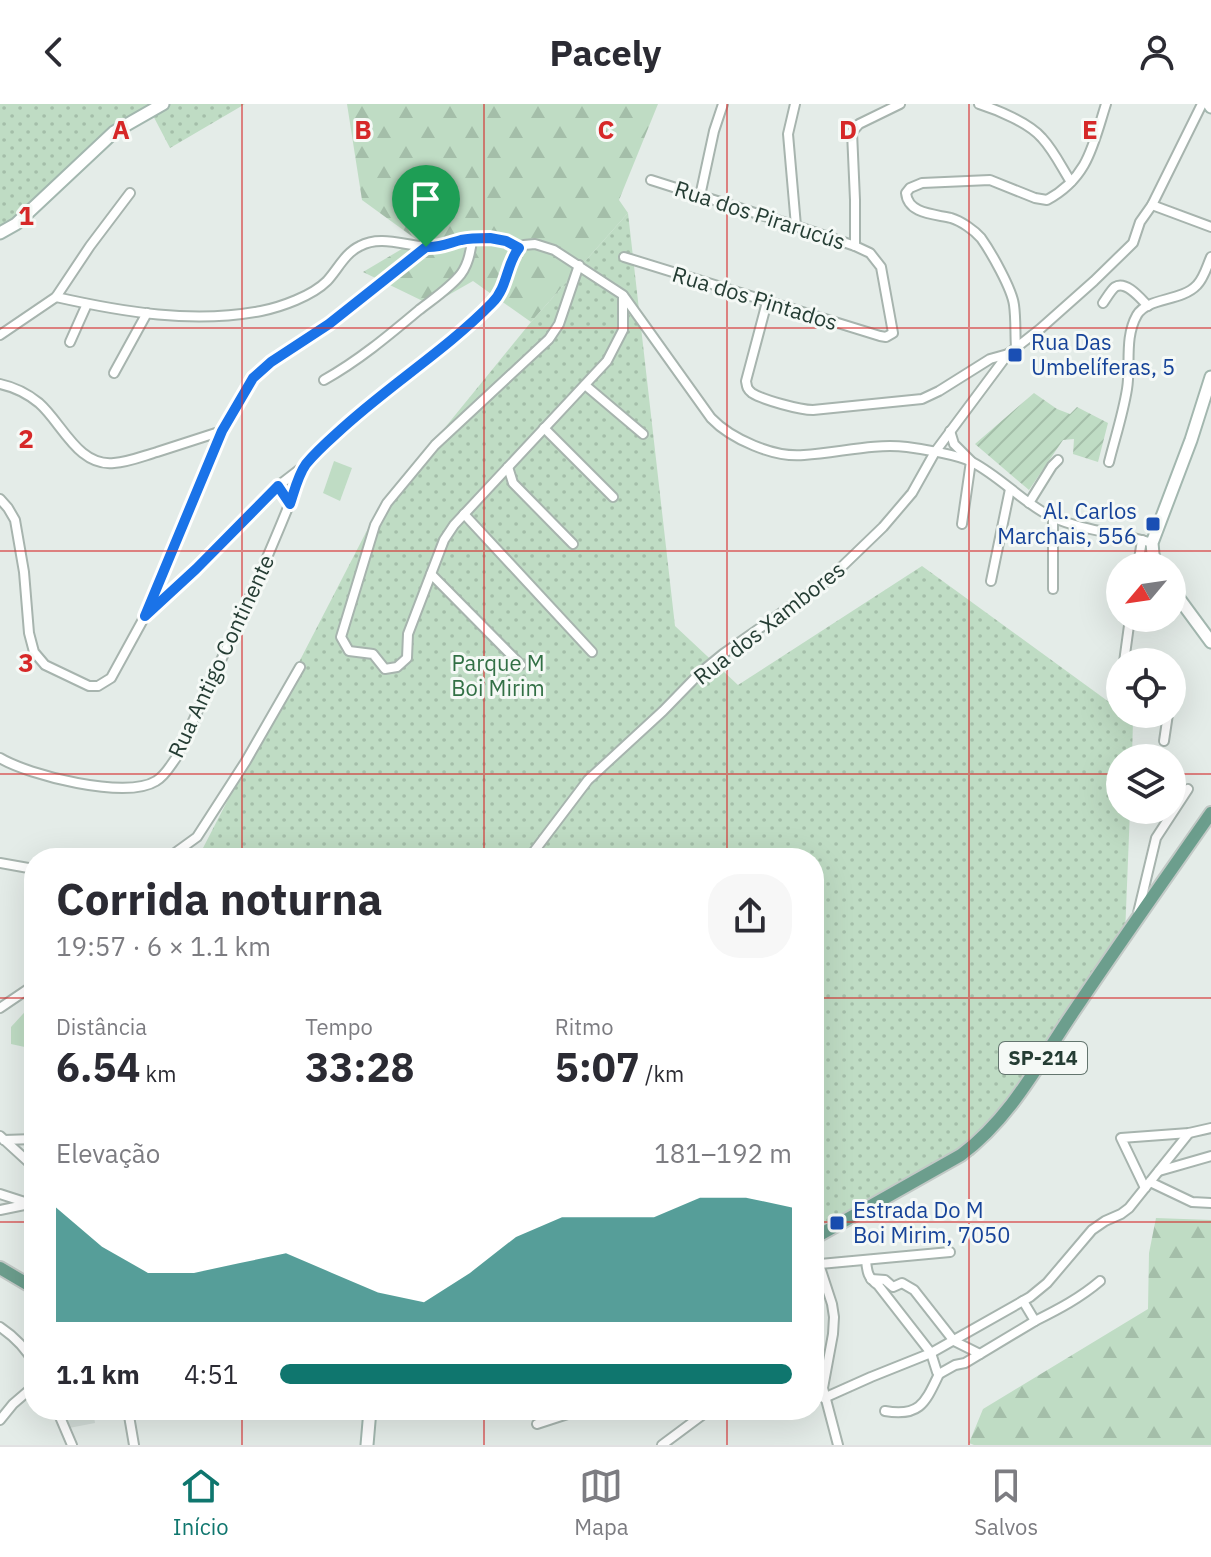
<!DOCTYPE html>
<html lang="pt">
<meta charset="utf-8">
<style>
:root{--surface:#fff;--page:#f7f7f7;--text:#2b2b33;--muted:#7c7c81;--line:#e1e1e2;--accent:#0f766e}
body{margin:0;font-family:"IBM Plex Sans",sans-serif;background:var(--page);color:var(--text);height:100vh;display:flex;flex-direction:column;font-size:30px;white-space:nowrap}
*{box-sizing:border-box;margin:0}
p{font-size:26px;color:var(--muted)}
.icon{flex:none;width:44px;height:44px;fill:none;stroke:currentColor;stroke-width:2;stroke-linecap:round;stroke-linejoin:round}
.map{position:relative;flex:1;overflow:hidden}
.side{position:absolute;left:24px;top:744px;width:800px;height:572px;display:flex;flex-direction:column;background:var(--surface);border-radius:32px;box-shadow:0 8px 32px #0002}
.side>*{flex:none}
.needle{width:52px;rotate:241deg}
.tools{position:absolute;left:1106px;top:448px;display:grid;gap:16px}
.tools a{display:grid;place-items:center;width:80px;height:80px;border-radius:50%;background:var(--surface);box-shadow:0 8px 32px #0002;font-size:40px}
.pin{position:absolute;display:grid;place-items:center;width:68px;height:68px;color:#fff;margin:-82px -34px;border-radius:50% 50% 50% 0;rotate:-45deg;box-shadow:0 0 8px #0007}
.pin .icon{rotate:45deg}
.round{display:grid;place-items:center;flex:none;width:84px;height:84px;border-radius:32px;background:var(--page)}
.head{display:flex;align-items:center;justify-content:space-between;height:136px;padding:0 32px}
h1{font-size:44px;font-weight:800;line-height:60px}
.figures{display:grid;grid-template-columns:repeat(3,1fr);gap:12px;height:136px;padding:8px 32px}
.figures div{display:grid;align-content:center}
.figures b{font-size:40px;font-weight:800}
.figures small{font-size:22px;font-weight:400}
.figures p{font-size:22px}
.chart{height:224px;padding:16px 32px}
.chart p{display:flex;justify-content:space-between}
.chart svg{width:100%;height:144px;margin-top:8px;fill:var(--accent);opacity:.7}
ul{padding:0 32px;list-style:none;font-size:26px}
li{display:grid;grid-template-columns:128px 96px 1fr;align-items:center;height:60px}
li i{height:20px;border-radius:10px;background:var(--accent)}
header{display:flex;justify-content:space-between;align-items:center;height:104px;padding:0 32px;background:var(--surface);font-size:36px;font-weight:800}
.tabs{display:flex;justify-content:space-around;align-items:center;height:112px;border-top:2px solid var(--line);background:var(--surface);font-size:22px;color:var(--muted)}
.tabs a{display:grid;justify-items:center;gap:4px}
.tabs .current{color:var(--accent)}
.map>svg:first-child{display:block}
.built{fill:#d2dcd7}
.grass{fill:#bfdcc4}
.forest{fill:url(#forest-firs)}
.park{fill:url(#park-dots)}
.garden{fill:url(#garden-furrows)}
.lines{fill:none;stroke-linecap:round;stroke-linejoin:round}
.street-casing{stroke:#a7b4ae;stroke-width:12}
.secondary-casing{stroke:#a3b7af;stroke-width:15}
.primary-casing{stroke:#c2c9c6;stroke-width:16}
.street{stroke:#fff;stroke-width:8}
.secondary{stroke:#fff;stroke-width:11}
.primary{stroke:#6c9e8d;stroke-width:12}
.route-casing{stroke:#fff;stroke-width:16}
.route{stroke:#1a73e8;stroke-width:10}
.grid{fill:none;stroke:#d62828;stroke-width:2;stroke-opacity:0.55}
.transit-dot{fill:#1a4fb4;stroke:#f5f9f6;stroke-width:3}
.labels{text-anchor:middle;stroke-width:6;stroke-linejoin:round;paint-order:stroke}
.shield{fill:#f5f9f6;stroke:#63756e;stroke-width:2}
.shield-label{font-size:20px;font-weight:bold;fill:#253d34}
.street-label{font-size:22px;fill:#253d34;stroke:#f5f9f6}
.transit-label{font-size:22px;fill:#164399;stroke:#f5f9f6;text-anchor:start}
.park-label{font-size:22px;fill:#327045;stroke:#f5f9f6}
.grid-label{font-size:26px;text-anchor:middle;font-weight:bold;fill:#d62828;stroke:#f5f9f6;stroke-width:6;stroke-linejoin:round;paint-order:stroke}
</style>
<header><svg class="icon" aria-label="back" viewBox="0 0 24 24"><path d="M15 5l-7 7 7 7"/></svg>Pacely<svg class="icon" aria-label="person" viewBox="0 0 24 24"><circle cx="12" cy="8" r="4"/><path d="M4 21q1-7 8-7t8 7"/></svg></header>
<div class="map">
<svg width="1211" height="1341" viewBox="0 0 1211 1341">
<defs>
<pattern id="forest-firs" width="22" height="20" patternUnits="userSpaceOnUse" patternTransform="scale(2)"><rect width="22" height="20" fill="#bfdcc4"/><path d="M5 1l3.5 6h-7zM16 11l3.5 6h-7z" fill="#a4bea9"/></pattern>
<pattern id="park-dots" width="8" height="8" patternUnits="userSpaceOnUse" patternTransform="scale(2)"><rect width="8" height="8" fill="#bfdcc4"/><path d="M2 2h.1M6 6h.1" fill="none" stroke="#a4bea9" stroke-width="1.8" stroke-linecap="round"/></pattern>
<pattern id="garden-furrows" width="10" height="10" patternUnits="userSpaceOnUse" patternTransform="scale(2)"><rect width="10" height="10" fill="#bfdcc4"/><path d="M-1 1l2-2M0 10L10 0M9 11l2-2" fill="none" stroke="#a4bea9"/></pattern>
</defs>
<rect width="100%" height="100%" fill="#e4ece8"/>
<path class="built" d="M62 1306H93L95 1319 69 1324Z"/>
<g class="grass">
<path d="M334 357 352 364 340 397 323 389Z"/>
<path d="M34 898V945L11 940V923Z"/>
</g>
<g class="forest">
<path d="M347 0H658L619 96 628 109 531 218 473 177 431 201 363 168 417 136 362 96Z"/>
<path d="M1156 1114 1211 1116V1341H974L969 1339 983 1305 1148 1205 1149 1149Z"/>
</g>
<g class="park">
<path d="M0 0H245L170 44 148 2 110 23 0 126Z"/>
<path d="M628 109 675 522 738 581 922 462 1120 606V610H1125L1133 616 1132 654H1120V706H1130L1125 831 1019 1003 974 1051 814 1134V754H214L203 744 377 407 531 218Z"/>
</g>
<path class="garden" d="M1034 289 1057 305 1070 310 1077 303 1108 319 1098 358 1073 350 1074 335 1063 336 1029 386 975 340Z"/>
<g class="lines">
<defs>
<g id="street">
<path d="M795 0 788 30 796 122"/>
<path d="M979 0C998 6 1029 19 1042 34 1054 47 1062 64 1071 78"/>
<path d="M700 92 714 27 723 0"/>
<path d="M1152 101 1211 123"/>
<path d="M855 142V96L852 28 859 20 900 0"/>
<path d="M624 153 880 232 886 233 893 229 881 163 870 149 855 142 796 122 651 76"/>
<path d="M579 161 559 220 549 235 435 341 387 399 375 421 341 533 349 547 373 550 385 565 397 563 407 554 408 530 444 436 454 421 607 257 623 226V192"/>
<path d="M56 193C123 208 193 220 261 207 281 203 312 192 327 177 338 165 345 149 360 142 381 130 408 143 431 143 440 144 447 140 455 138 476 130 499 134 519 144"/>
<path d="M767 198 746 277C747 283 747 285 752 289 763 296 800 306 813 306L922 295 939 287 990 255 1008 250"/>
<path d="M1103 199C1106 195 1111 186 1115 183 1126 176 1141 195 1148 202"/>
<path d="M0 231 56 193 90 142 130 89"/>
<path d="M70 238 87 200"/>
<path d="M1016 244C1015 230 1016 215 1014 201 1012 185 991 148 981 134 974 126 961 117 951 114 934 110 908 110 906 89L910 84 922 79 990 76 1035 94 1047 96C1088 74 1093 41 1106 0"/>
<path d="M114 269 147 209"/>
<path d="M324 276C358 257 388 232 419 206 433 195 450 184 461 170 469 159 471 147 472 135"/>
<path d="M0 280C14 283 28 290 39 299 62 319 78 363 114 359 129 358 143 352 157 348 179 341 201 334 222 327"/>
<path d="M585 281 643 330"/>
<path d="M544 324 613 393"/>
<path d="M950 327 954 340 971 357 962 420"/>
<path d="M1109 358C1115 334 1123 310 1127 285 1131 261 1124 234 1137 211 1148 193 1181 198 1197 181 1204 174 1207 162 1211 153"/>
<path d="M508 363 513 379 573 440"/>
<path d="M0 395 8 404 15 416 24 468 29 529 34 548 45 561 89 582H98L111 574 145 512 222 327 253 274 271 258 329 220 426 143"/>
<path d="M1029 399 1052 362 1058 356"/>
<path d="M464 410 592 548"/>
<path d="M1138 462 1142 436"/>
<path d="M431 470 521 561"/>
<path d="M991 477 1010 385"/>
<path d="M1053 485V413"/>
<path d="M145 512 196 465 278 382 304 362 352 315 463 226 493 198 504 182 515 150 524 141 535 140 554 146 623 191 711 314C731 335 774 354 804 351 839 349 872 339 907 343 923 345 959 351 972 358 1001 373 1023 399 1052 413 1084 427 1120 429 1152 439"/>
<path d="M1124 558 1130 514"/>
<path d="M1164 637 1168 610"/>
<path d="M0 654C28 671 126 696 156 677 165 672 170 662 176 654 220 558 266 462 304 363"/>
<path d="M168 754 197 733 246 657 300 563"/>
<path d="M529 754 588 676 663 607 701 568 723 550 827 477 883 423 912 389 935 348 1008 250 1040 225 1094 177 1133 139 1140 118 1152 101 1202 0"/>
<path d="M0 759 34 765"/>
<path d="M1138 809 1156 734 1188 685"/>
<path d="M0 904 34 881"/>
<path d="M0 1032 34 1063"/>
<path d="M4 1036 34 1035"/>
<path d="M1159 1067 1211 1052"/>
<path d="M1150 1078 1192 1098 1211 1099"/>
<path d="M1145 1084 1121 1034 1189 1029 1211 1024"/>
<path d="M0 1090 31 1100"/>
<path d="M0 1106 34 1099"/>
<path d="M814 1145 832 1200 834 1213 833 1230 823 1284 838 1341"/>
<path d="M866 1156C867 1168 868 1174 878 1181L931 1249 937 1268 939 1270 955 1261 965 1259 1035 1217"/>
<path d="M820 1160 950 1148"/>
<path d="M871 1175 885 1176 893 1183 902 1179 914 1186 954 1237 980 1250"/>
<path d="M1023 1197 1035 1217C1059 1205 1080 1194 1100 1177"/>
<path d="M0 1223C15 1233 25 1243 34 1259"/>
<path d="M824 1294 871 1273 931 1249 1030 1193 1047 1179 1092 1126 1105 1117 1121 1110 1129 1104 1189 1029"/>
<path d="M57 1306 72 1341"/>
<path d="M128 1306 134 1341"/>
<path d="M885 1307C920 1313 925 1299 939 1270"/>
<path d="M0 1316 13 1300 34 1282"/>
<path d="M537 1320 580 1306"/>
<path d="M662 1341 709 1306"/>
</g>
<g id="secondary">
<path d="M1209 0 1211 3"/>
<path d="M0 129 16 120 114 28 163 0"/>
<path d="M1157 462 1153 450 1152 439 1191 336 1211 273"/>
<path d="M1172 485 1211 538"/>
<path d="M367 1341 370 1306"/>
</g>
<g id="primary">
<path d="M814 1134 961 1051C1011 1014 1040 957 1074 907 1119 840 1165 775 1211 709"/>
<path d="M0 1164 34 1184"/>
</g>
</defs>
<use href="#street" class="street-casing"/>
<use href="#secondary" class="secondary-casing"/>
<use href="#primary" class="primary-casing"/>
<use href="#street" class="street"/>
<use href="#secondary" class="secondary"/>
<use href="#primary" class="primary"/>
</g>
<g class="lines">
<defs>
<path id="route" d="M490 134 506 137 519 144C506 160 508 183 492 199 445 247 386 283 336 330 326 339 315 349 306 360 298 371 294 388 290 400L278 382 196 465 145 512 222 327 253 274 271 258 329 220 426 143C440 144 449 139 461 136 470 134 480 134 490 134Z"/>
</defs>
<use href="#route" class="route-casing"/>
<use href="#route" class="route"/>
</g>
<path class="grid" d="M242 0V754M484 0V754M727 0V754M969 0V1341M0 224H1211M0 447H1211M0 670H1120M1172 670H1211M0 894H34M814 894H1211M0 1118H34M814 1118H1211M242 1306V1341M484 1306V1341M727 1306V1341"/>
<g class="transit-dot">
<rect x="1007" y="243" width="16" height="16" rx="4"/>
<rect x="1145" y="412" width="16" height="16" rx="4"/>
<rect x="829" y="1111" width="16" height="16" rx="4"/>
</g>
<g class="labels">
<rect class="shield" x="999" y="938" width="88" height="32" rx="6"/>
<g class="shield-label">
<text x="1043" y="961">SP-214</text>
</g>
<g class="street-label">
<text transform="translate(760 111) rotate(18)" y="8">Rua dos Pirarucús</text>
<text transform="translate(755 194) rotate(17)" y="8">Rua dos Pintados</text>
<text transform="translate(769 519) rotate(-38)" y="8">Rua dos Xambores</text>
<text transform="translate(221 552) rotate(-65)" y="8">Rua Antigo Continente</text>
</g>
<g class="transit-label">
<text x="1031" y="246">Rua Das<tspan x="1031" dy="25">Umbelíferas, 5</tspan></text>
<text x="1137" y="415" text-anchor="end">Al. Carlos<tspan x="1137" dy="25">Marchais, 556</tspan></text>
<text x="853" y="1114">Estrada Do M<tspan x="853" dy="25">Boi Mirim, 7050</tspan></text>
</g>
<g class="park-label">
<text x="498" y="567">Parque M<tspan x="498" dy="25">Boi Mirim</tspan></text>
</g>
</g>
<g class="grid-label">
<text x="121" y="35">A</text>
<text x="363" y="35">B</text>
<text x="606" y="35">C</text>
<text x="848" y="35">D</text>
<text x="1090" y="35">E</text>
<text x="26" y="121">1</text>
<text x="26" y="344">2</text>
<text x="26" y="568">3</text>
</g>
</svg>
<div class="tools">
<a><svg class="needle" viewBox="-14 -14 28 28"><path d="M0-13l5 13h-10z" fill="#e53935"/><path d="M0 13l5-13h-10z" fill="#7c7c81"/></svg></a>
<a><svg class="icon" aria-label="locate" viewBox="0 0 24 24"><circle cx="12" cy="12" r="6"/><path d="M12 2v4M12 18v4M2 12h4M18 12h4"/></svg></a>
<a><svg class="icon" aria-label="layers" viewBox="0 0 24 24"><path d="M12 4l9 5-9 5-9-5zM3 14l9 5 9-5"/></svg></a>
</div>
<div class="pin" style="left:426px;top:143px;background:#1e9e55"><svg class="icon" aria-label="arrive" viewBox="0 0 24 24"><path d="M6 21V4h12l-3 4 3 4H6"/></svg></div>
<section class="side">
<div class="head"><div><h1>Corrida noturna</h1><p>19:57 · 6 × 1.1 km</p></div><a class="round"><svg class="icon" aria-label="share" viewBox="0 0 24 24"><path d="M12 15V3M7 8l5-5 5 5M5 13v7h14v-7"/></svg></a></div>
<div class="figures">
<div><p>Distância</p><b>6.54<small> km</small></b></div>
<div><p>Tempo</p><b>33:28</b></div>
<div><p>Ritmo</p><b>5:07<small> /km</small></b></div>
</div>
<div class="chart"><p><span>Elevação</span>181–192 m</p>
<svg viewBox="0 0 160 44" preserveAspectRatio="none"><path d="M0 44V9L10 21L20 29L30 29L40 26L50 23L60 29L70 35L80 38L90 29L100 18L110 12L120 12L130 12L140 6L150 6L160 9V44z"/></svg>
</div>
<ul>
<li><b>1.1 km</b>4:51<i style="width:100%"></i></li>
</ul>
</section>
</div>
<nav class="tabs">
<a class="current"><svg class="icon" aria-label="home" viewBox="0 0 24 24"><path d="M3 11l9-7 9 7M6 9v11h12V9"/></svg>Início</a>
<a><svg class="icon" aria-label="map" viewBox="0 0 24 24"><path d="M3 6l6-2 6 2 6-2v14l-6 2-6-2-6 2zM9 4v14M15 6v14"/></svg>Mapa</a>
<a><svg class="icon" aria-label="saved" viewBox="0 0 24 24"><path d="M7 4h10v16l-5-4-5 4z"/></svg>Salvos</a>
</nav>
